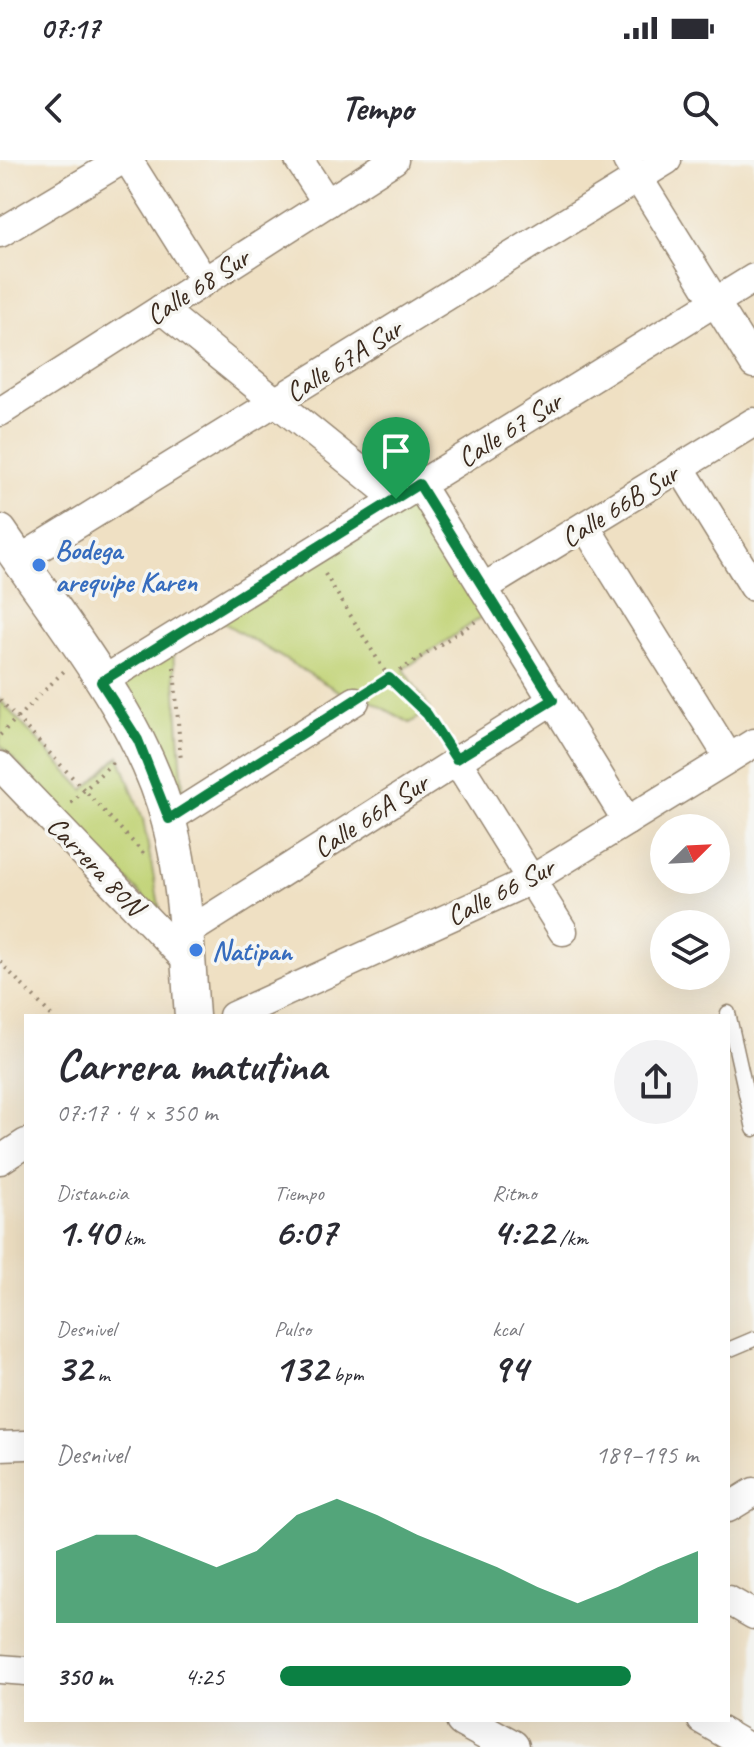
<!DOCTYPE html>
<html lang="es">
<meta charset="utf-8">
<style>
:root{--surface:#fff;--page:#f2f2f3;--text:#2b2b33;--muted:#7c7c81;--accent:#0b8043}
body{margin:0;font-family:Caveat,sans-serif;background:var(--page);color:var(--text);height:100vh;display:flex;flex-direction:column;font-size:30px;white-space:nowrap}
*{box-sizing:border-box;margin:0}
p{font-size:26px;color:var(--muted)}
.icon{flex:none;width:44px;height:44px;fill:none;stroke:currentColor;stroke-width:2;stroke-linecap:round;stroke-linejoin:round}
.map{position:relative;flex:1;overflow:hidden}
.side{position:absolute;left:24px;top:854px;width:706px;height:708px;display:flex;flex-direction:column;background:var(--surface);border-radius:0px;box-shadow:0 8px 32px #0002}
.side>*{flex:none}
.needle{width:52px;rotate:66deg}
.tools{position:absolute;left:650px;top:654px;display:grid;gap:16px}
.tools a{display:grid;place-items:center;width:80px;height:80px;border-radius:50%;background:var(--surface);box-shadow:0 8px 32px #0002;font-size:40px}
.pin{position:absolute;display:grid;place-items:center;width:68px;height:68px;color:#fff;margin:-82px -34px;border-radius:50% 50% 50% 0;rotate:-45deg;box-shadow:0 0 8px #0007}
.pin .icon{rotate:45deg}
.round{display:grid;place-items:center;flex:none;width:84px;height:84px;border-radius:42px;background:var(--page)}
.summary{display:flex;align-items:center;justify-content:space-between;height:136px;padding:0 32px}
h1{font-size:44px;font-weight:600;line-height:60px}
.figures{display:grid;grid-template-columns:repeat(3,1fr);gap:12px;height:136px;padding:8px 32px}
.figures div{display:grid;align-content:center}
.figures b{font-size:40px;font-weight:600}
.figures small{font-size:22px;font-weight:400}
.figures p{font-size:22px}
.chart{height:224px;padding:16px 32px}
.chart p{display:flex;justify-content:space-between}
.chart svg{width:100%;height:144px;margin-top:8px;fill:var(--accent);opacity:.7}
ul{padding:0 32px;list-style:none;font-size:26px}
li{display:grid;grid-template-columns:128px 96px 1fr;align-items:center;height:60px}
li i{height:20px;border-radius:10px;background:var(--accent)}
.status{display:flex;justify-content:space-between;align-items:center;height:56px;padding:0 40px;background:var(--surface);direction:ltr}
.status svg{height:22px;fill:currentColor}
header{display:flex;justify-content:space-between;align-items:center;height:104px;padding:0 32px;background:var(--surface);font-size:36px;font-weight:600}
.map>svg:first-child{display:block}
.green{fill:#c1d376;stroke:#7e7e4a;stroke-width:2}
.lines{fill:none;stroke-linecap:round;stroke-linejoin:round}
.service-casing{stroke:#958570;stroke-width:17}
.minor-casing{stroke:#958570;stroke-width:31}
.tertiary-casing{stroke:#958570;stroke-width:37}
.path{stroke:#958570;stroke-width:4;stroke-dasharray:2 6;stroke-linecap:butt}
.service{stroke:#fff;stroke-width:14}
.minor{stroke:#fff;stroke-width:28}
.tertiary{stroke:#fff;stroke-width:34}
.route-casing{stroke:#fff;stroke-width:16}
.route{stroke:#0b8043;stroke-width:10}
.shop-dot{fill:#3f7fe0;stroke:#f6f6f2;stroke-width:3}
.labels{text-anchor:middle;stroke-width:7;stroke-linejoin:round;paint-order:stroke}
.street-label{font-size:28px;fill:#3b2a1e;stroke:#f6f6f2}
.shop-label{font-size:28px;font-weight:bold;fill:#366cbe;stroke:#f6f6f2;text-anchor:start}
</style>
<div class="status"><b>07:17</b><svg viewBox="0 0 49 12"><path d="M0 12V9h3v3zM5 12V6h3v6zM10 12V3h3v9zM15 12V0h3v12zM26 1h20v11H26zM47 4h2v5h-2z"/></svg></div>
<header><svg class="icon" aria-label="back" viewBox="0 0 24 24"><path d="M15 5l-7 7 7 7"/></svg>Tempo<svg class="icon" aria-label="search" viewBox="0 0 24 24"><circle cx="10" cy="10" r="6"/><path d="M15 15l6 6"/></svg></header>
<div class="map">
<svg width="754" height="1587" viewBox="0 0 754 1587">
<rect width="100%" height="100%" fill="#f6f6f2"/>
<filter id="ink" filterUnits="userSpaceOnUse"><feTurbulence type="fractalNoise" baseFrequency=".0125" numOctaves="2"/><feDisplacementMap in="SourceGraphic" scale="16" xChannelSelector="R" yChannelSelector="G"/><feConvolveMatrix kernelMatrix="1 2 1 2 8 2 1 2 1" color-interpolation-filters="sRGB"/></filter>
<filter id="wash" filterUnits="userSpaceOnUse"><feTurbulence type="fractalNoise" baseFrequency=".006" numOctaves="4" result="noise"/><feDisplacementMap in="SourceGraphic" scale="32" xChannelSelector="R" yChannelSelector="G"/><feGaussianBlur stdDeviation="1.8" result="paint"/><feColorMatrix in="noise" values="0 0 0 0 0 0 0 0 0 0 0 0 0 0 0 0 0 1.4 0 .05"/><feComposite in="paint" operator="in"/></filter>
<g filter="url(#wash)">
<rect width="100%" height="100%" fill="#efe0c3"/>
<g class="green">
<path d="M413 339 485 455 404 509 430 550 410 563 362 536 355 541 219 460Z"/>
<path d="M173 491 184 643 177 646 122 526Z"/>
<path d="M0 540 84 630 119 596 143 659 161 756 0 585Z"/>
</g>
</g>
<g filter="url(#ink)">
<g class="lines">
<defs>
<g id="service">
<path d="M728 853 754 969"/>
<path d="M728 1190 754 1179"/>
</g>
<g id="minor">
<path d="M128 0 204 121"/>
<path d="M299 0 327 43"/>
<path d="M627 0 754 204"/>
<path d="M0 73 122 0"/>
<path d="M161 149 396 339"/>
<path d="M0 252 394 0"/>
<path d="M680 307 754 427"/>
<path d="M419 324 627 661"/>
<path d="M585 366 729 598"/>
<path d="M19 400 667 0"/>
<path d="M483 428 754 262"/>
<path d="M101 522 754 118"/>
<path d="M456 599 563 771"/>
<path d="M0 606 191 805"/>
<path d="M169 659 355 541"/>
<path d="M188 772 553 540"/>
<path d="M233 856 531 720 754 583"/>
<path d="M0 1000 26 983"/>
<path d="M0 1286 26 1285"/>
<path d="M728 1348 754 1332"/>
<path d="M728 1440 754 1455"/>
<path d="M0 1509 26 1511"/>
<path d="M702 1560 748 1587"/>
</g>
<g id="tertiary">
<path d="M0 372C59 459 143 559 169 662 186 726 187 790 192 856"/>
<path d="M463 1560 512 1587"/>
</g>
</defs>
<use href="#service" class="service-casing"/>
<use href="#minor" class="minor-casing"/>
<use href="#tertiary" class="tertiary-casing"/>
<g class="path">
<path d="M325 414 389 518 427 554 442 578"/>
<path d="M174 507 181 602"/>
<path d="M373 528 476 461"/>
<path d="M0 540 146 696"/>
<path d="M0 575 64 511"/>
<path d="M71 643 116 599"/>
<path d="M0 802 52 856"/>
</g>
<use href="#service" class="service"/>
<use href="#minor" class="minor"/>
<use href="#tertiary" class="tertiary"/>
</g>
</g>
<g class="lines" filter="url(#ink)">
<defs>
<path id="route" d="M419 324 553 540 456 599 427 554 389 518 169 659 138 580 101 522Z"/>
</defs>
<use href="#route" class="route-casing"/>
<use href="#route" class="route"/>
</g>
<g class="shop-dot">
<circle cx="39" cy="405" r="8"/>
<circle cx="196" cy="790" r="8"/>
</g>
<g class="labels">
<g class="street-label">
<text transform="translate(197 126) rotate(-33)" y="10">Calle 68 Sur</text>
<text transform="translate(343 200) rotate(-32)" y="10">Calle 67A Sur</text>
<text transform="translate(509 269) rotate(-32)" y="10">Calle 67 Sur</text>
<text transform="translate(619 345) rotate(-32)" y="10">Calle 66B Sur</text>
<text transform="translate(370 655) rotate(-33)" y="10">Calle 66A Sur</text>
<text transform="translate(96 705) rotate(46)" y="10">Carrera 80N</text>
<text transform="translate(500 731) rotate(-27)" y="10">Calle 66 Sur</text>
</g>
<g class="shop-label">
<text x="55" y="399">Bodega<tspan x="55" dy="32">arequipe Karen</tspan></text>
<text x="212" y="800">Natipan</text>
</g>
</g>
</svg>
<div class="tools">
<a><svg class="needle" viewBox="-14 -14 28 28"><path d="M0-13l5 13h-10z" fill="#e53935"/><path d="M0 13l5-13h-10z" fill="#7c7c81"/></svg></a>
<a><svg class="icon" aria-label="layers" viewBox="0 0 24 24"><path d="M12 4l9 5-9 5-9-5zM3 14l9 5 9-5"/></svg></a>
</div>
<div class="pin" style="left:396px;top:339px;background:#1e9e55"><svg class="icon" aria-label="arrive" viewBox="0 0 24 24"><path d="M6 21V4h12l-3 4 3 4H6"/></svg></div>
<section class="side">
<div class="summary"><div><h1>Carrera matutina</h1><p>07:17 · 4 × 350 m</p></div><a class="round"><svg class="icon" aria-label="share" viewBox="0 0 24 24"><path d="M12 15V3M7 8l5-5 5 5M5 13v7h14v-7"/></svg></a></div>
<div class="figures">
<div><p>Distancia</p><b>1.40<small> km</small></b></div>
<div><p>Tiempo</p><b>6:07</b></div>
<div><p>Ritmo</p><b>4:22<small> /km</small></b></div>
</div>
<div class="figures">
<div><p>Desnivel</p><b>32<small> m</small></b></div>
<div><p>Pulso</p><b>132<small> bpm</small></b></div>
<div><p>kcal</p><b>94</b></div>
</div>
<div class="chart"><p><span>Desnivel</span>189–195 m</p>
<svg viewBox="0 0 160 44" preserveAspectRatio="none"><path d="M0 44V22L10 17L20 17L30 22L40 27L50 22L60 11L70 6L80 11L90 17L100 22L110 27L120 33L130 38L140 33L150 27L160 22V44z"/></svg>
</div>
<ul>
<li><b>350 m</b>4:25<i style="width:84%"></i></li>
</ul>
</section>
</div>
